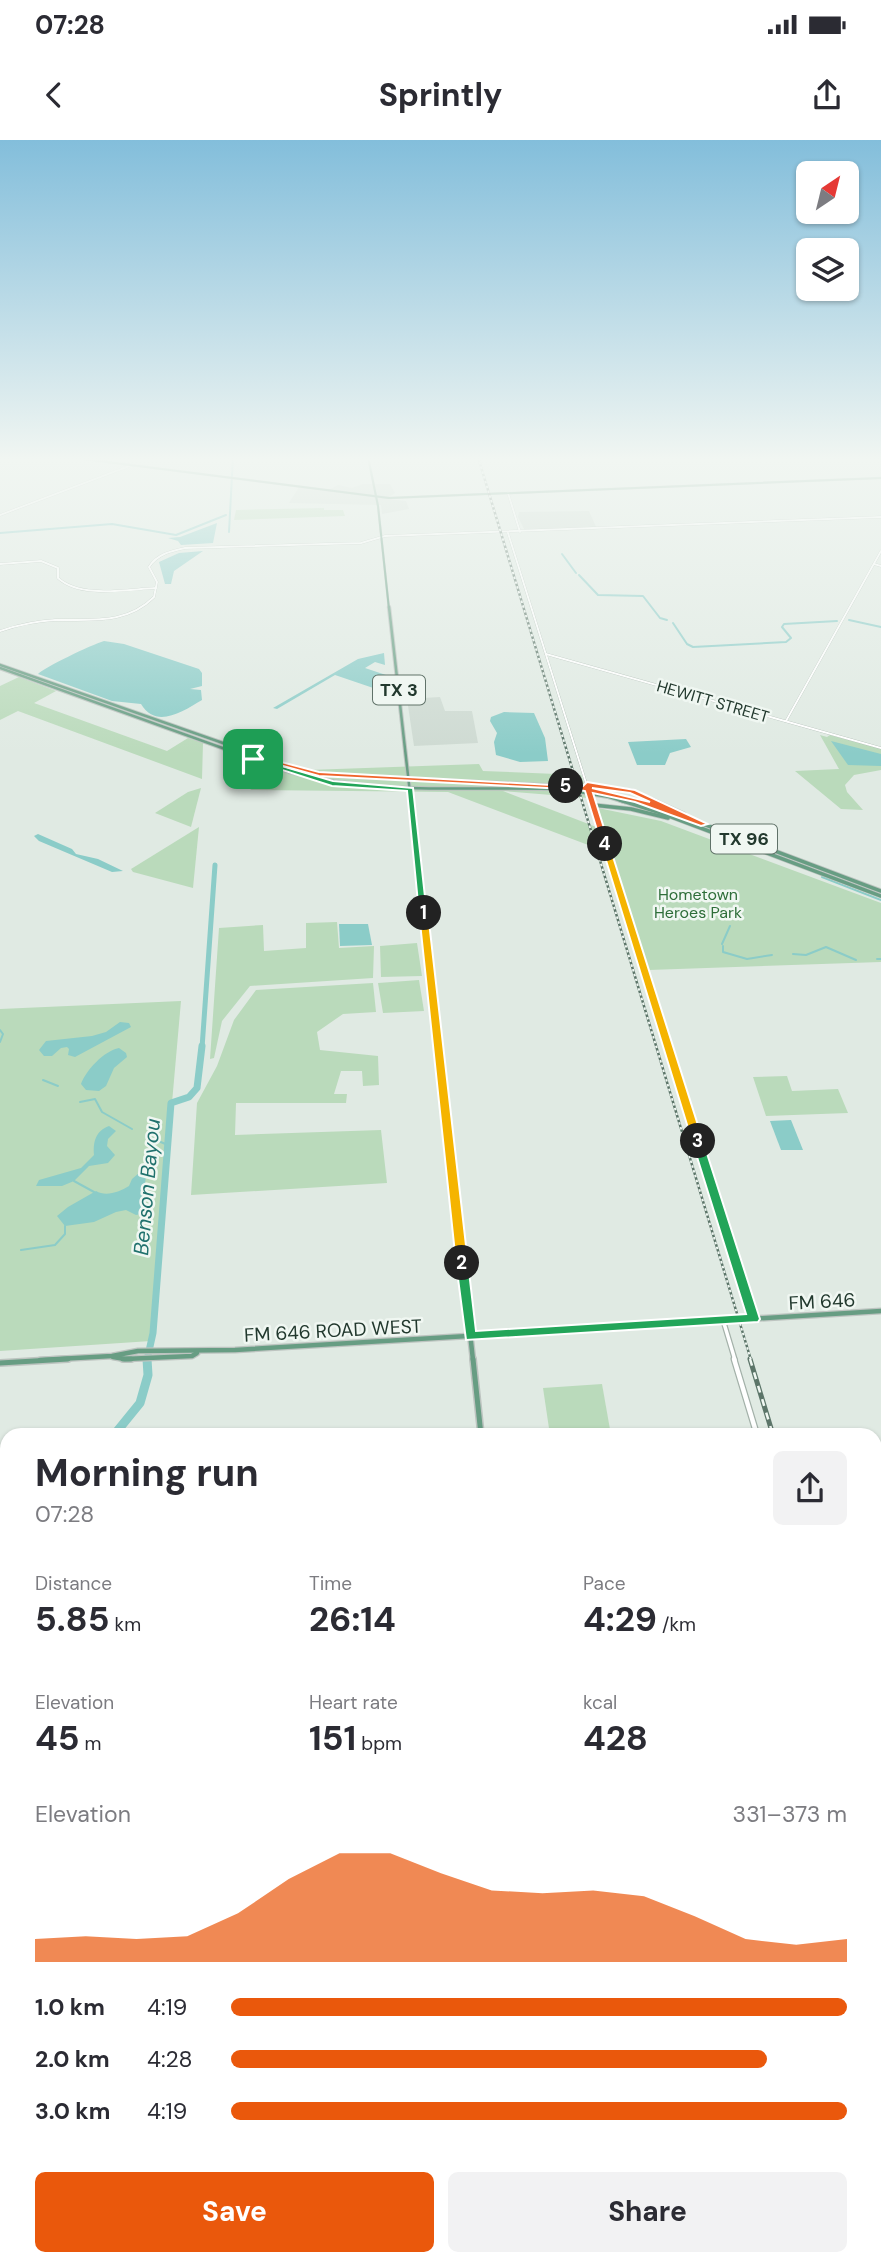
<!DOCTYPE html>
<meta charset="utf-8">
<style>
:root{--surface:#fff;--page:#f2f2f3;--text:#2b2b33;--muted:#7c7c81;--accent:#ea580c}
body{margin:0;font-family:"DM Sans",sans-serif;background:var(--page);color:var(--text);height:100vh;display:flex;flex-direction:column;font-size:26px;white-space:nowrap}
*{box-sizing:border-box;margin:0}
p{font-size:23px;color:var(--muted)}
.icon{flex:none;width:38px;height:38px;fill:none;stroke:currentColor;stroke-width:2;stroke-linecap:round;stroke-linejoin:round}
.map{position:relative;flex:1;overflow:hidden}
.drawer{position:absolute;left:0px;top:1288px;width:882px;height:838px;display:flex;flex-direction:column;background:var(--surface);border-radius:21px 21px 0 0;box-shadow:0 2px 5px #0004}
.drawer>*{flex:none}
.needle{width:46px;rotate:35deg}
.buttons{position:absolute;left:796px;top:21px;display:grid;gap:14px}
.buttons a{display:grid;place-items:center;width:63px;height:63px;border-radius:10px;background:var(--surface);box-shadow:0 2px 5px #0004;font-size:35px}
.pin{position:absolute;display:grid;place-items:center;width:60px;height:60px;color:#fff;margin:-30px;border-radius:14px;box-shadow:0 4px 10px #0006}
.km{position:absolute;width:35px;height:35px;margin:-18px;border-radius:50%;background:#222;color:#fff;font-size:19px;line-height:35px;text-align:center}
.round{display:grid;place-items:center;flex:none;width:74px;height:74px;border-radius:10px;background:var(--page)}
.summary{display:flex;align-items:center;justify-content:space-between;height:119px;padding:0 35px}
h1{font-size:38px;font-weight:700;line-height:52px}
.figures{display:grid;grid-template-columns:repeat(3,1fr);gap:10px;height:119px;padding:7px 35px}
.figures div{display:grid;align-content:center}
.figures b{font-size:35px;font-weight:700}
.figures small{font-size:19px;font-weight:400}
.figures p{font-size:19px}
.chart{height:196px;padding:14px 35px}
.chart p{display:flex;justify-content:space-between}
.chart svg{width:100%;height:126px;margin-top:7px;fill:var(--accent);opacity:.7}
.button{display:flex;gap:14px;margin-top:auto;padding:14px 35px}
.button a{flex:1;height:80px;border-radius:10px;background:var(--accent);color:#fff;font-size:28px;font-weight:700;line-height:80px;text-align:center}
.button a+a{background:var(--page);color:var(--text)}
ul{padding:0 35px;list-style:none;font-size:23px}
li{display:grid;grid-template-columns:112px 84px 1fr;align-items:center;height:52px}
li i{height:18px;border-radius:9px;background:var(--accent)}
.status{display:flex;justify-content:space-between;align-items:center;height:49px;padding:0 35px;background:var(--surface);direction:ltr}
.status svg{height:19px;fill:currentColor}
header{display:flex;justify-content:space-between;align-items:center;height:91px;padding:0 35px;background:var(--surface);font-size:32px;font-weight:700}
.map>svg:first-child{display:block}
.built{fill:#cedad2}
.green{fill:#badabb}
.water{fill:#8bccc8}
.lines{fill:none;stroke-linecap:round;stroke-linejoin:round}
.stream{stroke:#8bccc8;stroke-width:2}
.river-far3{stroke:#8bccc8;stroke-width:5}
.river-far2{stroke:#8bccc8;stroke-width:7}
.river-far1{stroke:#8bccc8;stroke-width:9}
.river{stroke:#8bccc8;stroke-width:11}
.minor-far4-casing{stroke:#a3b1a9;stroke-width:2.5}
.minor-far3-casing{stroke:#a3b1a9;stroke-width:4.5}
.minor-far2-casing{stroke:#a3b1a9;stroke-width:6}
.minor-far1-casing{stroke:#a3b1a9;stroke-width:7}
.minor-casing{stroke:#a3b1a9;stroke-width:8}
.major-far5-casing{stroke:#bdc4c0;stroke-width:2.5}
.major-far4-casing{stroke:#bdc4c0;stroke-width:4.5}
.major-far3-casing{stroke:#bdc4c0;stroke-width:5}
.major-far2-casing{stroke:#bdc4c0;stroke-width:7}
.major-far1-casing{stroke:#bdc4c0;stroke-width:8}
.major-casing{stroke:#bdc4c0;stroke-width:10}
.minor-far4{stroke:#fff;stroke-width:2}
.minor-far3{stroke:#fff;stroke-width:2.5}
.minor-far2{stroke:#fff;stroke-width:3.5}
.minor-far1{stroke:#fff;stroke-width:4.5}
.minor{stroke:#fff;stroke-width:5}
.major-far5{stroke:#679d83;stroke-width:2}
.major-far4{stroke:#679d83;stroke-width:2.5}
.major-far3{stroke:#679d83;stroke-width:3.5}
.major-far2{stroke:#679d83;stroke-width:4.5}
.major-far1{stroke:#679d83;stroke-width:5}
.major{stroke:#679d83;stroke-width:7}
.rail-far1-casing{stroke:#5c7569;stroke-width:2.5}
.rail-casing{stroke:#5c7569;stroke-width:5}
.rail-far1{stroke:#f0f7f2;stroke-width:2;stroke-dasharray:2.5;stroke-linecap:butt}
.rail{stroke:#f0f7f2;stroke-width:2.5;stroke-dasharray:7;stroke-linecap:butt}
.major-bridge-casing{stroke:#bdc4c0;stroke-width:4.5;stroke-linecap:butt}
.major-bridge{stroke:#679d83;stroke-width:2.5}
.split-1{fill:#22a559;stroke:#fff;stroke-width:2}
.split-2{fill:#f5b400;stroke:#fff;stroke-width:2}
.split-3{fill:#22a559;stroke:#fff;stroke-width:2}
.split-4{fill:#f5b400;stroke:#fff;stroke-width:2}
.split-5{fill:#f0652b;stroke:#fff;stroke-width:2;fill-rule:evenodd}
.split-6{fill:#f0652b;stroke:#fff;stroke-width:2}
.labels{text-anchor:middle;stroke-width:5;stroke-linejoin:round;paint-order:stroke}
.far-street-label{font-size:16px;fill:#22392e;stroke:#f0f7f2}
.far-park-label{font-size:16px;fill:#2e6e39;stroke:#f0f7f2}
.shield{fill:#f0f7f2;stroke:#607269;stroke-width:2}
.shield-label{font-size:18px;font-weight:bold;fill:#22392e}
.street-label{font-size:19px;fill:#22392e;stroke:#f0f7f2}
.water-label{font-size:21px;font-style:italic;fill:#20716d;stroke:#f0f7f2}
</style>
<div class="status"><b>07:28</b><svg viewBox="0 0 49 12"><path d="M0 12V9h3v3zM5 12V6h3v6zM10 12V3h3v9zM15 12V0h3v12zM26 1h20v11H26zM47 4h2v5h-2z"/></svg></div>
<header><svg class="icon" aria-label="back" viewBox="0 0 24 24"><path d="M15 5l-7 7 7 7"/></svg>Sprintly<svg class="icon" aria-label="share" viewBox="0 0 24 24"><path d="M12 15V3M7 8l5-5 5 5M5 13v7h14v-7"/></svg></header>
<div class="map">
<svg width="881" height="2125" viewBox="0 0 881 2125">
<rect width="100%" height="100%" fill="#e0eae3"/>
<g class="built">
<path d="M363 344H390L395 353 386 359 406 361 409 369 382 374 381 365 289 363 299 347 327 351 338 345 352 348Z"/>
<path d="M589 371 597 389 525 391 518 377 519 372Z"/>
<path d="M440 557 445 571H472L478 603 414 606 407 559Z"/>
</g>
<g class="green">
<path d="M324 368V370H343L345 376 234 380 236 370Z"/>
<path d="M19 537 56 551 34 563 167 611 188 598 203 603 202 639 18 571 0 580V546Z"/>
<path d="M820 595 827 597 830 595 881 609V630L854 635 845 645 847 652 863 670 841 669 795 631 839 629Z"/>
<path d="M479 624 483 631 581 635 589 658 503 651 604 690 598 668 661 681 881 763V822L649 830 612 714 448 652 250 650 280 631Z"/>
<path d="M201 648 191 687 155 673 188 652Z"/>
<path d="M199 687 193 748 133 732 131 729Z"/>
<path d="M337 782 339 808 374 806 373 838 250 846 222 881 214 918 210 919 219 788 263 785 264 811 306 808V783Z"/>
<path d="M417 803 422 836 381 837 380 806Z"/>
<path d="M419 840 424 871 383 873 378 843Z"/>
<path d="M373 843 376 872 343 874 317 892 320 910 378 916 379 945 363 946 362 931H341L334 954H347L346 963H236L235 995 381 990 387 1043 191 1055 197 963 217 926 234 880 256 850Z"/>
<path d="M181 861 151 1201 0 1211V869Z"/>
<path d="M787 936 792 951 838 949 848 973 766 976 753 937Z"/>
<path d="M602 1244 611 1295H550L543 1248Z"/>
</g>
<g class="water">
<path d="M217 383 213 403 181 405 178 401 168 398 180 397Z"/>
<path d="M203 411 174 431 171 444H165L159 422 179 413Z"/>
<path d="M104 501 124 504 199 529 202 533V546L190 549 201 550 202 560C182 572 156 589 141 564L112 561 38 534C45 527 91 505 104 501Z"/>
<path d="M384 513 385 525 375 522 365 528 386 535 388 553 335 535 277 569 273 568 358 519Z"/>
<path d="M504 572 534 573 545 598 548 621 520 622 496 615 494 602 497 593 490 581 491 577Z"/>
<path d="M686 599 691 607 670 613 665 625H637L628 602Z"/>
<path d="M831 601 881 614V626L848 625Z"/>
<path d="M38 694 72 709 76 714 98 719 123 731 112 732 39 701 34 696Z"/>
<path d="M339 784H368L372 805 340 806Z"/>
<path d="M120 882 129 883 131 887 75 917 68 915 69 909 67 907 61 908 52 916H44L39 910 46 901 92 896 106 892Z"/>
<path d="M119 908 126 913 127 917 114 928 106 946 99 951 86 950 81 944C86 930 104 911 119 908Z"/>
<path d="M791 980 803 1010H781L770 981Z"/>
<path d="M109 986 116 991 108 999 107 1006 115 1015 108 1023 89 1026 74 1041 62 1046H36L39 1040 81 1028 94 1015C93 1003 95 991 109 986Z"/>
<path d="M139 1033 146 1036 141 1074 136 1075 126 1070 116 1072 94 1082 65 1086 57 1076 68 1067 96 1051C106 1057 119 1052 129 1046L132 1039Z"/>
<path d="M7 1671V1755L0 1769V1682Z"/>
</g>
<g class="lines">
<g class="stream">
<path d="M229 392 233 317"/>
<path d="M0 393 112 384 176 395 226 375"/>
<path d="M562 414 576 433"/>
<path d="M579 435 598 455 643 456 660 478 667 480"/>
<path d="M849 480 881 487"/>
<path d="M673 483 687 504 693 507 786 502 791 498 782 487 784 484 837 481"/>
<path d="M822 737 881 760"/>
<path d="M722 804 730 786"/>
<path d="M723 806V812L747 819 772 815"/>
<path d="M793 814 806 815 826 807 856 820"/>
<path d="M877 819H881"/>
<path d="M0 890 3 894 0 902"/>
<path d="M43 940 58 946"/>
<path d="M80 962 95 959 102 972 132 989"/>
<path d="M146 996 168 1005"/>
<path d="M74 1041 94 1052"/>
<path d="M21 1110 55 1105 65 1094V1086"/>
</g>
<path class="river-far3" d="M202 908 215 725"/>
<path class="river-far2" d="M147 1220 153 1193 171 963 189 957 197 948 202 906"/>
<path class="river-far1" d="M114 1295 140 1263 148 1235 147 1219"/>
<path class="river" d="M0 1850 7 1833"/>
<defs>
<g id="minor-far4">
<path d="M508 353 520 392"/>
<path d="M0 375 132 325"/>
<path d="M508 393 592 662"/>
<path d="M0 424 41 421 58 428V438C81 459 128 449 156 448"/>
<path d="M874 424 881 426"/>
<path d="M0 491C18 485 36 481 55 480 91 479 126 485 154 457L157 442 149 427C157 414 171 411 185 408L361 403 385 396 881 377"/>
<path d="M546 514 881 608"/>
<path d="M786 581 881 411"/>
</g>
<path id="minor-far3" d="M592 660 669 908"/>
<g id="minor-far2">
<path d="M669 906 754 1179"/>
<path d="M723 1180 735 1220"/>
</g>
<path id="minor-far1" d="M734 1219 757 1295"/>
<path id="minor" d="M875 1701 881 1722"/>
<g id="major-far5">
<path d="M68 317 389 358 881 338"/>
<path d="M368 317 378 366 389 469"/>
</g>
<g id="major-far4">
<path d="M389 467 411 662"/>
<path d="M0 525 303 631 341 636 564 646"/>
<path d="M0 528 289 632C379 656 469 646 561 649"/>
<path d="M587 645 632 651 657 662"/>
<path d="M604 653 637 662"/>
<path d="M609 657 625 662"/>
</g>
<g id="major-far3">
<path d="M411 660 438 908"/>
<path d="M620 660 661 673 881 756"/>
<path d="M630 660 666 670 881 751"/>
<path d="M653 660 684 674"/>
<path d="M593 665 631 669 668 678"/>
</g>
<g id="major-far2">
<path d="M438 906 473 1220"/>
<path d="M113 1217 125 1219 192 1216 197 1213"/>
<path d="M40 1220 112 1216 138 1211 235 1210 881 1171"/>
</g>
<g id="major-far1">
<path d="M123 1219H131"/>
<path d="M473 1219 481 1295"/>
<path d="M0 1223 68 1219"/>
</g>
<path id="major" d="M574 2119V2125"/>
</defs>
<use href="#minor-far4" class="minor-far4-casing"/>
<use href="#minor-far3" class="minor-far3-casing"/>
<use href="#minor-far2" class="minor-far2-casing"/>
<use href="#minor-far1" class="minor-far1-casing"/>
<use href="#minor" class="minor-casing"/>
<use href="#major-far5" class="major-far5-casing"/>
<use href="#major-far4" class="major-far4-casing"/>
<use href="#major-far3" class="major-far3-casing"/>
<use href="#major-far2" class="major-far2-casing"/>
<use href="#major-far1" class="major-far1-casing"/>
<use href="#major" class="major-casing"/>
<use href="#minor-far4" class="minor-far4"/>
<use href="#minor-far3" class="minor-far3"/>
<use href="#minor-far2" class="minor-far2"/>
<use href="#minor-far1" class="minor-far1"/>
<use href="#minor" class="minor"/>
<use href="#major-far5" class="major-far5"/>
<use href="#major-far4" class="major-far4"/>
<use href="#major-far3" class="major-far3"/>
<use href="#major-far2" class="major-far2"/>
<use href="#major-far1" class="major-far1"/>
<use href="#major" class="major"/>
<defs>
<path id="rail-far1" d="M478 317 751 1220"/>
<g id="rail">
<path d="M750 1219 773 1295"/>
<path d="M875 1635 881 1655"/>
</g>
</defs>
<use href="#rail-far1" class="rail-far1-casing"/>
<use href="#rail" class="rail-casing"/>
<use href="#rail-far1" class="rail-far1"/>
<use href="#rail" class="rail"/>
<defs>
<g id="major-bridge">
<path d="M564 646 604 653"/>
<path d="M561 649 609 657"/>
</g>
</defs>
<use href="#major-bridge" class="major-bridge-casing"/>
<use href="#major-bridge" class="major-bridge"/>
</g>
<linearGradient id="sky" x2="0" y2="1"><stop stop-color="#83bedb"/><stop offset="0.52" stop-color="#f1f6f2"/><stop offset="1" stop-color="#f1f6f2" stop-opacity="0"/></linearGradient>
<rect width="881" height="614" fill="url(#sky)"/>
<path class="split-1" d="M251 617 333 641 413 648 427 775 419 773 407 651 332 646 251 620Z"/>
<path class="split-2" d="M424 771 428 773 468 1123 462 1127 456 1123 419 773Z"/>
<path class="split-3" d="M698 997 703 1001 760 1179 758 1182 466 1200 456 1123 462 1118 468 1123 476 1191 746 1174 692 1001Z"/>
<path class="split-4" d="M605 702 609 704 703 1001 701 1003H694L692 1001 601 704Z"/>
<path class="split-5" d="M587 642 635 650 708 684 701 686 635 662 593 653 609 704 602 706 585 651 562 646 566 644 583 646ZM592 648 630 653 650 662Z"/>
<path class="split-6" d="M255 615 319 632 570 646 566 649 319 636 258 619 251 620Z"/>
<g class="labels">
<g class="far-street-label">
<text transform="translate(713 561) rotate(16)" y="6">HEWITT STREET</text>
</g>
<g class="far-park-label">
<text x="698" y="760">Hometown<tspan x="698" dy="18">Heroes Park</tspan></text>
</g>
<g class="shield">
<rect x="373" y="535.5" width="52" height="29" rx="5"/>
<rect x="711" y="684.5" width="66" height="29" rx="5"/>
</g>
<g class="shield-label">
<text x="399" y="556">TX 3</text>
<text x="744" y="705">TX 96</text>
</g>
<g class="street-label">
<text transform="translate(822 1161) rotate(-3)" y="7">FM 646</text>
<text transform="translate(333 1190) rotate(-3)" y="7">FM 646 ROAD WEST</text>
</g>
<g class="water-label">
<text transform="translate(147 1047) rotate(-85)" y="7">Benson Bayou</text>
</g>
</g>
</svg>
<div class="buttons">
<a><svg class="needle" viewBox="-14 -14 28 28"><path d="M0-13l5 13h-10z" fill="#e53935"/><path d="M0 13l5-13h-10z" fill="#7c7c81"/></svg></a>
<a><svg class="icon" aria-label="layers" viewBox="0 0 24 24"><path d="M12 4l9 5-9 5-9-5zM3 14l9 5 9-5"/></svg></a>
</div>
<div class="pin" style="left:253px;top:619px;background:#1e9e55"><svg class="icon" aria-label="arrive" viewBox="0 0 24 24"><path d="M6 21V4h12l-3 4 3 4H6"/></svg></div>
<b class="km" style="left:424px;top:773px">1</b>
<b class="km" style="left:462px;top:1123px">2</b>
<b class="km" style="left:698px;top:1001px">3</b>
<b class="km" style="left:605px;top:704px">4</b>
<b class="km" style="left:566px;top:646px">5</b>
<section class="drawer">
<div class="summary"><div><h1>Morning run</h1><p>07:28</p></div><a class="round"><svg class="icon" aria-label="share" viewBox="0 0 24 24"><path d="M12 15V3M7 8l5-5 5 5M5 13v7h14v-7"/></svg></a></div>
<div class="figures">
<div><p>Distance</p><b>5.85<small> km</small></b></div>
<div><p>Time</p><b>26:14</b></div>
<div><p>Pace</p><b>4:29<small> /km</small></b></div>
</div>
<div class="figures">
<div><p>Elevation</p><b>45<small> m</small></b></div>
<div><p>Heart rate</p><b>151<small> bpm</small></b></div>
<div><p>kcal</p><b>428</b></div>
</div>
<div class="chart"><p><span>Elevation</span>331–373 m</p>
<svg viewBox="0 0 160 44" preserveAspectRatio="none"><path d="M0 44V36L10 35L20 36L30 35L40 27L50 15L60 6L70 6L80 13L90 19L100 20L110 19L120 21L130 28L140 36L150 38L160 36V44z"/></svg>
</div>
<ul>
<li><b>1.0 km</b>4:19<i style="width:100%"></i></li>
<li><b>2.0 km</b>4:28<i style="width:87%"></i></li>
<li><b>3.0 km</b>4:19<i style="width:100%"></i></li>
</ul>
<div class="button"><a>Save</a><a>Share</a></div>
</section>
</div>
